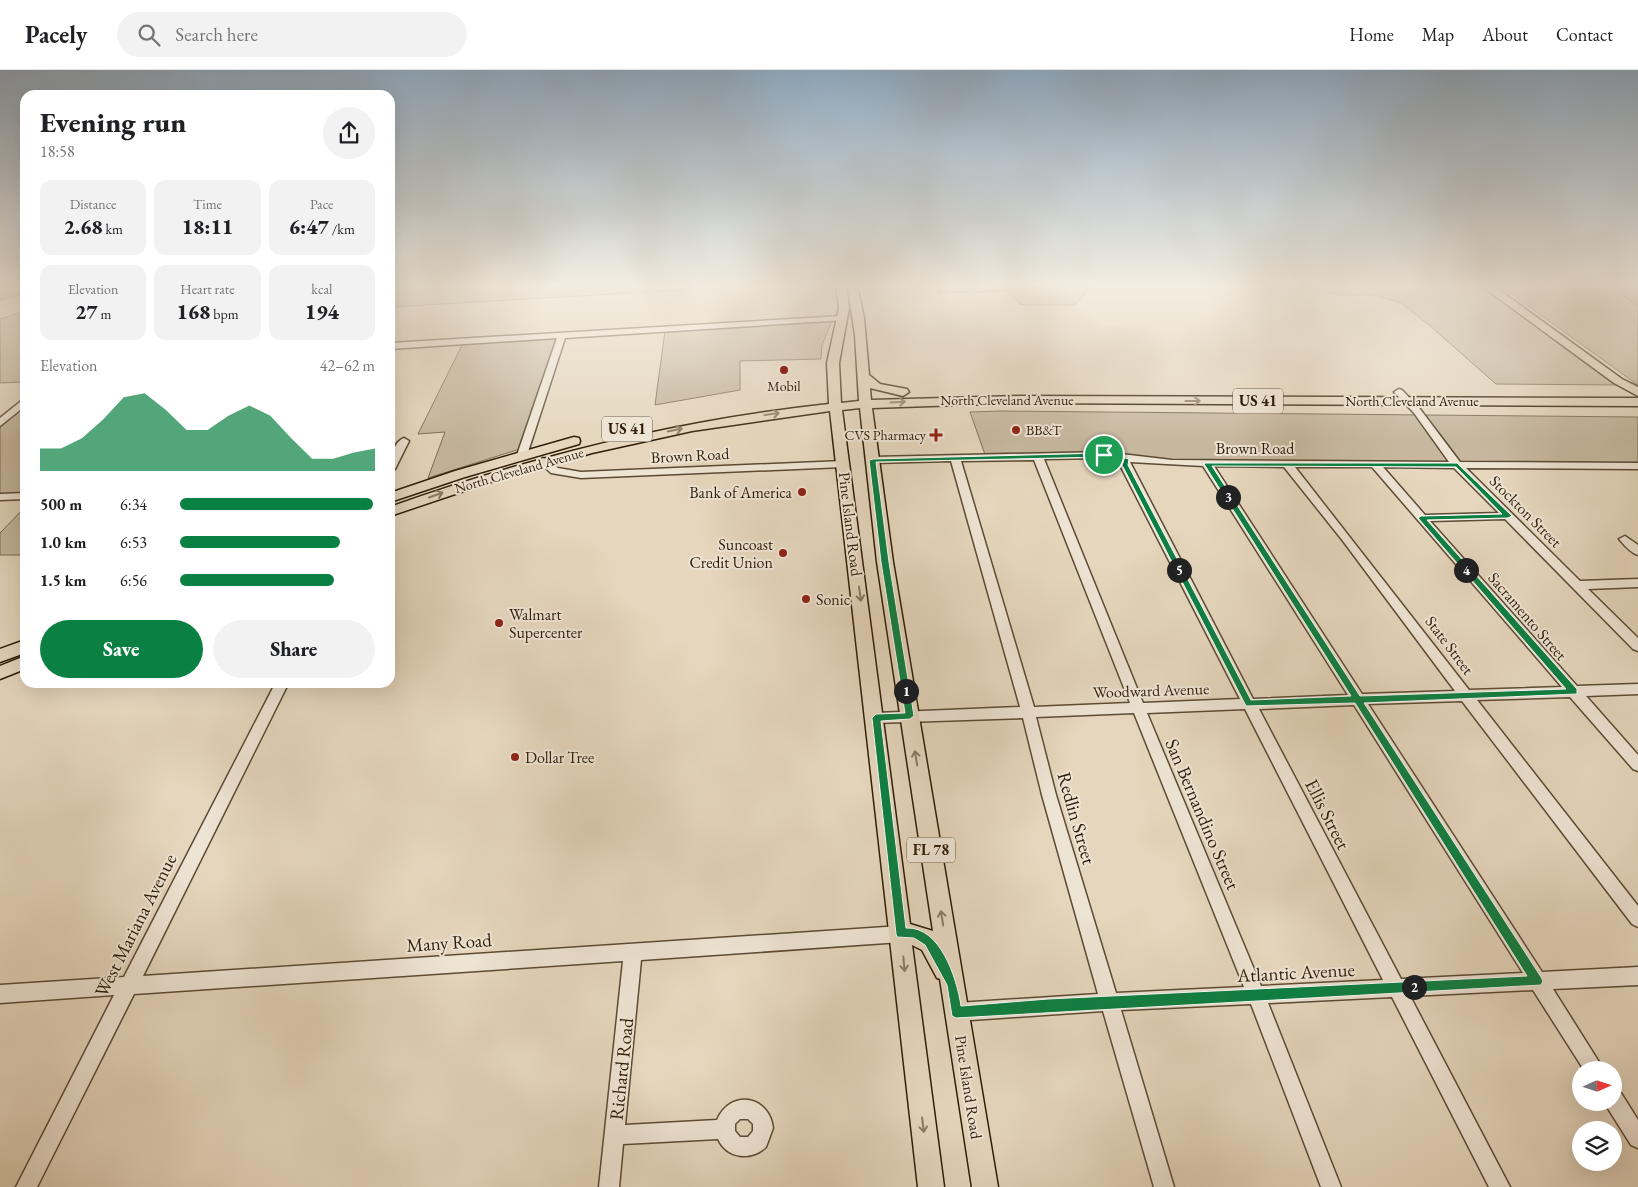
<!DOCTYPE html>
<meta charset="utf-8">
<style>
:root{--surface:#fff;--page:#f2f2f2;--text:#202124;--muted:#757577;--line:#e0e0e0;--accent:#0b8043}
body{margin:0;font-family:"EB Garamond",serif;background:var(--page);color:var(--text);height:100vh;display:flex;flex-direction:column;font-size:19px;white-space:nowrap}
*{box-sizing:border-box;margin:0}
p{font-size:16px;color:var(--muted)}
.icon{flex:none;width:28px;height:28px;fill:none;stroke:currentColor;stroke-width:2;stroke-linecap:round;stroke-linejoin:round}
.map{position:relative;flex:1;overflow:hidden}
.sheet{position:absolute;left:20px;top:20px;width:375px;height:598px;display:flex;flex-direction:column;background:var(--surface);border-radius:15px;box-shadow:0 5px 20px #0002}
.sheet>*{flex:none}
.needle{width:32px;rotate:87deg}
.controls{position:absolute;left:1572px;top:991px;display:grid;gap:10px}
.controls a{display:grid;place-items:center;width:50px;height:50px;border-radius:50%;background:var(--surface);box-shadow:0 5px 20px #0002;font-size:25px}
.pin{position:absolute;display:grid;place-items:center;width:42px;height:42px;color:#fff;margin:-21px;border:2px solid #fff;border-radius:50%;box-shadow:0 1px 5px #0007}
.km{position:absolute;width:25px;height:25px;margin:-12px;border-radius:50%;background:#222;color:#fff;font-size:14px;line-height:25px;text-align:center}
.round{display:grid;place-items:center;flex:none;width:52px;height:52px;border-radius:26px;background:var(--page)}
.headline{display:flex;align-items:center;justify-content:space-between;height:85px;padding:0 20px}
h1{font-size:28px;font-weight:800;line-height:38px}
.stats{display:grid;grid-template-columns:repeat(3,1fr);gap:8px;height:85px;padding:5px 20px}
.stats div{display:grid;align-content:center;border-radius:12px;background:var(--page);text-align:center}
.stats b{font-size:21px;font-weight:800}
.stats small{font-size:14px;font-weight:400}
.stats p{font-size:14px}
.chart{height:140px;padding:10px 20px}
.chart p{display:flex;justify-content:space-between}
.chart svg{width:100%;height:90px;margin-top:5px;fill:var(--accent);opacity:.7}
.action{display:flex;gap:10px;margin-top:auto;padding:10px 20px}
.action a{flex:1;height:58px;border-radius:30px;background:var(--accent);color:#fff;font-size:20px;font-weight:800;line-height:58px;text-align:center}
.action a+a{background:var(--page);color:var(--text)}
ul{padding:0 20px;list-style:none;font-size:16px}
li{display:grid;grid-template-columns:80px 60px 1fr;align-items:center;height:38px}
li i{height:12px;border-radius:6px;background:var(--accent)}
header{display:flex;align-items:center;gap:30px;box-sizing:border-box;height:70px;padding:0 25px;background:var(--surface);border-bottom:1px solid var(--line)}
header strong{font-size:24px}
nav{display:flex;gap:28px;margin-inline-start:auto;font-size:18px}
.search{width:350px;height:45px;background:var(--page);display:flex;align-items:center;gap:12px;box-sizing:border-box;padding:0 18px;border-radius:28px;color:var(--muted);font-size:19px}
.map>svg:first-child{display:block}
.green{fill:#c6b79e;stroke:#7a6a52}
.water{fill:#a7977f;stroke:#77664f}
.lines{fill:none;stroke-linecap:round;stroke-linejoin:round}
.minor-casing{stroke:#5c4b34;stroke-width:3}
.major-casing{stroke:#2f1d07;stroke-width:3}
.minor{fill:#eee4d4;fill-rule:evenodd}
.major{fill:#e5d6bd;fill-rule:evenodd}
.oneway{stroke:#8a7a62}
.route{fill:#0b8043;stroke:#fff;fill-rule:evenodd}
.poi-dot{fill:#8f2418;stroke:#eee4d4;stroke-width:2}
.labels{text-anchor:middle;stroke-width:4;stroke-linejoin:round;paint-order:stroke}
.far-poi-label{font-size:14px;fill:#2f1d07;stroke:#eee4d4}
.far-street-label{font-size:14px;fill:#2f1d07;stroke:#eee4d4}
.shield{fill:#eee4d4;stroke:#685944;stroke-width:1}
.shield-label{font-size:15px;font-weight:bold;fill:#2f1d07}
.street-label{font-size:16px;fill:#2f1d07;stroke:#eee4d4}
.poi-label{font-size:16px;fill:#2f1d07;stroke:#eee4d4;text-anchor:start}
.near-street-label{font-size:19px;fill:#2f1d07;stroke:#eee4d4}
</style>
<header>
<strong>Pacely</strong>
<div class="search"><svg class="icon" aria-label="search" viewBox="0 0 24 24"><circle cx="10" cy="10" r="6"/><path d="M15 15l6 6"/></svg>Search here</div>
<nav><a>Home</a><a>Map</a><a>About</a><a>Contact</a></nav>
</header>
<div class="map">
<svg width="1638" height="1117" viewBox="0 0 1638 1117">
<rect width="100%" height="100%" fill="#e5d6bd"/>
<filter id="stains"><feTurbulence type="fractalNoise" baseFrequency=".004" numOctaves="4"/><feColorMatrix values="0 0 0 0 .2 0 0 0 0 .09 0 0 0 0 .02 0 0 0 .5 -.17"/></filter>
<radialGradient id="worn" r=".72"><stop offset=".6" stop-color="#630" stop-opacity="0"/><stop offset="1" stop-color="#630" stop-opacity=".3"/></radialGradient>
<g class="green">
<path d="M390 214H785L390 237Z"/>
<path d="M936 214H1093L1077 233 1073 235H1025L1020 234 1008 221 939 223Z"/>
<path d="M1294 214H1481L1620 315 1496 314 1428 254 1401 233 1375 225H1338Z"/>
<path d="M1498 214H1606L1638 236V315Z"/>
<path d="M25 241V312L0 313V249Z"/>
<path d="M832 251 822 275 821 289 740 291V320L655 335 665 261Z"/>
<path d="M564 266 523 378 428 408 445 362 418 364 463 273Z"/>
<path d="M25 333V428L0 430V355Z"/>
<path d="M1000 341 1638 347V397L1178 395 1105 387 987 390 970 342Z"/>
<path d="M25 437V485H0V463Z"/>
</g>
<g class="water">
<path d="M0 214H25V223L0 231Z"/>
<path d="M1606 214H1631L1638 217V236Z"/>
</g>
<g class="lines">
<defs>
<g id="minor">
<path d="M842 246H845V250L565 268 527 385 522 388 517 385 557 268 390 279V273Z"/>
<path d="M1399 319 1402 320 1420 339 1460 392 1638 393V399L1466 398 1580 511 1638 509V517L1588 519 1638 568V581L1633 579 1505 449 1430 451 1577 616 1638 614V624L1586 626 1638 685V701L1633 699 1570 627 1477 630 1638 836V857L1632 854 1462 631 1368 634 1542 902 1638 897V915L1553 919 1604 1000H1584L1533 920 1410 926 1510 1117H1489L1392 927 1268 933 1341 1117H1321L1251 934 1121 940 1174 1117H1154L1103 941 957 951 951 948 948 942 951 936 957 933 1098 924 1042 725 1023 648 876 653 871 652 869 648 871 644 876 643 1020 637 951 391 873 393 868 390 873 387 1104 382 1172 390 1449 392 1414 343 1394 322ZM1104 388 1120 391V395L1240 629 1143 633 1044 389ZM1034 390 1130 633 1034 637 961 391ZM1130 392 1203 396 1348 625 1253 629ZM1214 396 1284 397 1343 471 1455 621 1362 624ZM1295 397H1372L1562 617 1469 620ZM1383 397 1454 398 1499 443 1425 445ZM1354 635 1523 903 1401 909 1259 639ZM1245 639 1383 910 1261 916 1147 643ZM1134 643 1244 917 1116 923 1056 725 1036 647Z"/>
<path d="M25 328V336L0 356V348Z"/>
<path d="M404 368 409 371 395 399 390 402C390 391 392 373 404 368Z"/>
<path d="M543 388 558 398 581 402 843 391 848 394 843 397 581 408 551 403 538 391Z"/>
<path d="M25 423V429L0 430V424Z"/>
<path d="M1625 466 1638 475V485C1631 483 1624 475 1619 469Z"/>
<path d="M276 612H289L143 906 901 856 907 858 909 864 907 870 901 872 641 890 625 1055 717 1050C730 1019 769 1025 773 1058L766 1077C751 1091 727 1089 718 1069L623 1074 619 1117H599L623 891 134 924 37 1117H16L114 925 0 933V915L124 907ZM740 1049H748L753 1054V1061L748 1067H740L735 1061V1054Z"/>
<path d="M1614 1020 1621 1023 1638 1050V1078L1631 1075 1607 1037 1605 1032H1614Z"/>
</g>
<g id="major">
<path d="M836 214H846L849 238 839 293 841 333 859 331 855 265 847 214H857L864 248 869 305 880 314 907 319 909 322 903 326 870 318 871 330 1021 326 1638 328V336L1021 333 872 338 893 492 998 1117H972L940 909 937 908 922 880 912 875 944 1117H918L830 341 692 361 592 383 494 411 390 446V437C533 386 678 350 829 334L827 293 839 238ZM860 338 877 492 933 861 910 854 842 340Z"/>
<path d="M1479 214H1491L1622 309 1638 317V326L1614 313Z"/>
<path d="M574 367 579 368 580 371 579 374 465 407 390 432V423L455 401Z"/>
<path d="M25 570V583L0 592V579Z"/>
<path d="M25 586V599L0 609V596Z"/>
</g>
</defs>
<use href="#minor" class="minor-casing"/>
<use href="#major" class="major-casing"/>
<use href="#minor" class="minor"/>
<use href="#major" class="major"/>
</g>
<defs><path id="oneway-shaft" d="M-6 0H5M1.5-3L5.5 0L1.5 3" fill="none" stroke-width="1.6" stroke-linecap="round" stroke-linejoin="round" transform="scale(1.25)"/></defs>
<g class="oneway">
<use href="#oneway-shaft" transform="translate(1193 331)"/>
<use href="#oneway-shaft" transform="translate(898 332) rotate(-3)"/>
<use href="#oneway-shaft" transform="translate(772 344) rotate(-8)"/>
<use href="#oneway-shaft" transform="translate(675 360) rotate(-11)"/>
<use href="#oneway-shaft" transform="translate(436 425) rotate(-19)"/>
<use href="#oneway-shaft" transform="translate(860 524) rotate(82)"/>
<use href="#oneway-shaft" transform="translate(916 688) rotate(-99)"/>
<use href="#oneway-shaft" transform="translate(942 848) rotate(-99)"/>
<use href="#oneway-shaft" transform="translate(904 894) rotate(85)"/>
<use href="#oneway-shaft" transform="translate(923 1055) rotate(83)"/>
</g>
<linearGradient id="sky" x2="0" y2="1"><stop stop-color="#8ea8be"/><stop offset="0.58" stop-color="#f3ede1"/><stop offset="1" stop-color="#f3ede1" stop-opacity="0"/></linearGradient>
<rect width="1638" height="371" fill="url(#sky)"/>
<path class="route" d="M1104 383 1129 389 1128 395 1251 630 1351 626 1204 394 1205 393H1457L1511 445 1512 446 1508 448 1427 450 1577 619V624L1364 633 1541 907 1543 911 1541 915 956 948 952 946 947 915 925 875 914 868 897 867 896 864 872 648 876 644 905 643 881 492 869 390 873 389ZM1104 387 1122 390V395L1246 636 1355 633 1527 906 1048 929 961 936C957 908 940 856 906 858L881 651 910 649 914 646 889 492 876 392ZM1212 396 1456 397 1502 444 1421 446 1418 448 1566 619 1360 626Z"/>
<g class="poi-dot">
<circle cx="784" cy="300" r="5"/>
<circle cx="1016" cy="360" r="5"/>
<path d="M933.5 357.5h5v5h5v5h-5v5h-5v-5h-5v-5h5z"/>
<circle cx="802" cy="422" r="5"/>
<circle cx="783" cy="483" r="5"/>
<circle cx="806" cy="529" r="5"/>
<circle cx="499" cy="553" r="5"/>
<circle cx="515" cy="687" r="5"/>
</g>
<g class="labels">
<g class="far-poi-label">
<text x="784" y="321">Mobil</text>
<text x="1026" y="365" text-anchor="start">BB&amp;T</text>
<text x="926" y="370" text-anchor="end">CVS Pharmacy</text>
</g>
<g class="far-street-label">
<text x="1007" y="335">North Cleveland Avenue</text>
<text x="1412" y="336">North Cleveland Avenue</text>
<text transform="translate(519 400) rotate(-16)" y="5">North Cleveland Avenue</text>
</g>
<g class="shield">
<rect x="1233" y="318.5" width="50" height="25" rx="4"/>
<rect x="602" y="346.5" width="50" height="25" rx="4"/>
<rect x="907" y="767.5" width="48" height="25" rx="4"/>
</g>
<g class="shield-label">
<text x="1258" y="336">US 41</text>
<text x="627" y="364">US 41</text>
<text x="931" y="785">FL 78</text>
</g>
<g class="street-label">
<text x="1255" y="384">Brown Road</text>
<text transform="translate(690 385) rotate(-3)" y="6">Brown Road</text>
<text transform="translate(1526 441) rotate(45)" y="6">Stockton Street</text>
<text transform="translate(851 454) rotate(83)" y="6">Pine Island Road</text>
<text transform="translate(1528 546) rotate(49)" y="6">Sacramento Street</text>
<text transform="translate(1450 575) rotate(53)" y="6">State Street</text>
<text transform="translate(1151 620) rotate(-2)" y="6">Woodward Avenue</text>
<text transform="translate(969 1017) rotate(81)" y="6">Pine Island Road</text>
</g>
<g class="poi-label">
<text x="792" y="428" text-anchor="end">Bank of America</text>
<text x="773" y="480" text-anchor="end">Suncoast<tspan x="773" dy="18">Credit Union</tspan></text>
<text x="816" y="535">Sonic</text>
<text x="509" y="550">Walmart<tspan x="509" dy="18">Supercenter</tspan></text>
<text x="525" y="693">Dollar Tree</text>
</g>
<g class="near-street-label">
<text transform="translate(1203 744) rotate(67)" y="7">San Bernandino Street</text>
<text transform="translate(1328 744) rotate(63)" y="7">Ellis Street</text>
<text transform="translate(1077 748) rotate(74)" y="7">Redlin Street</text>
<text transform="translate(135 855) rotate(-63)" y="7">West Mariana Avenue</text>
<text transform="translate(449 872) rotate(-4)" y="7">Many Road</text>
<text transform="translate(1296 902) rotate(-3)" y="7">Atlantic Avenue</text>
<text transform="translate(621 999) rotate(-84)" y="7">Richard Road</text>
</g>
</g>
<rect width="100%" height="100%" filter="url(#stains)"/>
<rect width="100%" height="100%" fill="url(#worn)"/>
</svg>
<div class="controls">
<a><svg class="needle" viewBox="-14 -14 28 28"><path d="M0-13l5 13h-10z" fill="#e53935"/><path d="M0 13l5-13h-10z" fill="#757577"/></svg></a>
<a><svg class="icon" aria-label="layers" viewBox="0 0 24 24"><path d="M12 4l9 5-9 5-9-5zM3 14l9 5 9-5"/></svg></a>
</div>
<div class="pin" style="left:1104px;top:385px;background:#1e9e55"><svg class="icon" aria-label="arrive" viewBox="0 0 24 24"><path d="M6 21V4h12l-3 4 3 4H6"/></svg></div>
<b class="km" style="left:906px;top:621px">1</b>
<b class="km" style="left:1414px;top:917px">2</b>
<b class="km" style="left:1228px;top:427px">3</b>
<b class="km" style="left:1466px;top:500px">4</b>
<b class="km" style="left:1179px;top:500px">5</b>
<section class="sheet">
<div class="headline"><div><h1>Evening run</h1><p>18:58</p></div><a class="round"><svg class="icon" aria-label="share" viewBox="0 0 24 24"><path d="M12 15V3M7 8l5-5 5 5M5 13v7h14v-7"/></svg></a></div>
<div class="stats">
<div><p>Distance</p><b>2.68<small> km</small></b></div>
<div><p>Time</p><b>18:11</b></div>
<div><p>Pace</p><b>6:47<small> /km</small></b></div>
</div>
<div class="stats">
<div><p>Elevation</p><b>27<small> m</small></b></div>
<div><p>Heart rate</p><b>168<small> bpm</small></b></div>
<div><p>kcal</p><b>194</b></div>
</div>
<div class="chart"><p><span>Elevation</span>42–62 m</p>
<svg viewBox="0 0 160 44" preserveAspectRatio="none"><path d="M0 44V33L10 33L20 28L30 19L40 8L50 6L60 14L70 24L80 24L90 17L100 12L110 17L120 28L130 38L140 38L150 35L160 33V44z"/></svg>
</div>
<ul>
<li><b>500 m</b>6:34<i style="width:99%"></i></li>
<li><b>1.0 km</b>6:53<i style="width:82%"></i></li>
<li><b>1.5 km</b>6:56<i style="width:79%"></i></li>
</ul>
<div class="action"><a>Save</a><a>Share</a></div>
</section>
</div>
